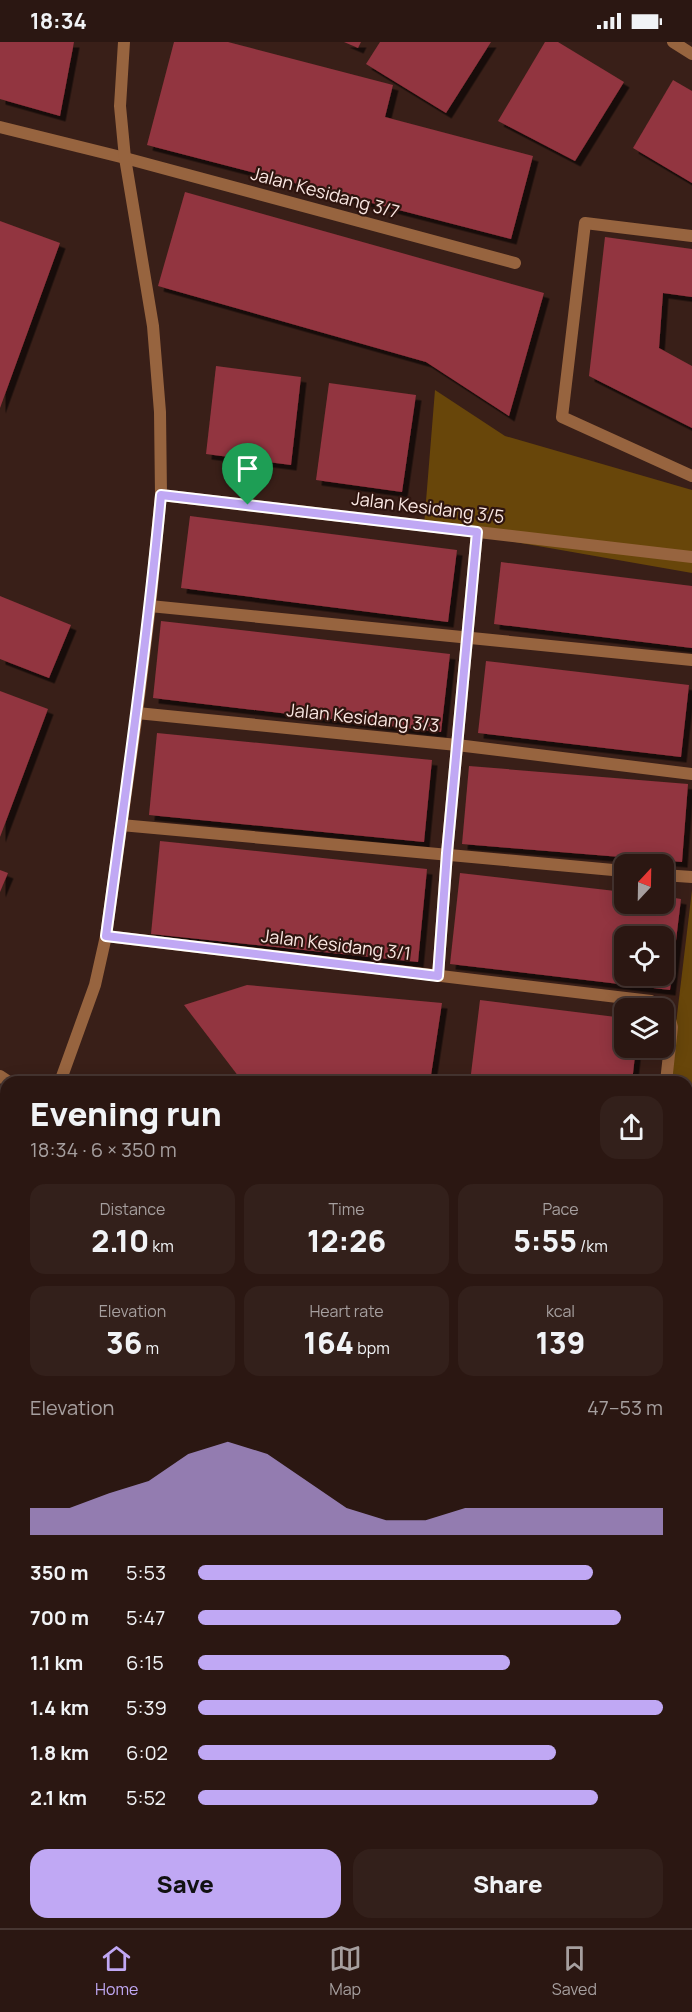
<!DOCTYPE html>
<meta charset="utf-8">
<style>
:root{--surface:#2b1712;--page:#33201b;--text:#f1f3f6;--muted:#a69f9f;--line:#473632;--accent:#c0a8f4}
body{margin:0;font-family:Manrope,sans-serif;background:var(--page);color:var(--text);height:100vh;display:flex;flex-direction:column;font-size:22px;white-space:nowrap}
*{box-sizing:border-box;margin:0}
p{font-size:20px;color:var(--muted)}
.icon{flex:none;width:33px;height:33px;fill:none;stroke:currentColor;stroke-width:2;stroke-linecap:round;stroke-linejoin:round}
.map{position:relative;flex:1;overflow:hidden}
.drawer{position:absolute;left:0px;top:1034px;width:693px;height:854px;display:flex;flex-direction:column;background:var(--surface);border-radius:18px 18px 0 0;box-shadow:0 3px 15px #0003,0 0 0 2px var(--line)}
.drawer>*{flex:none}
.needle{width:39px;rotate:22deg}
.controls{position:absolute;left:614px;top:812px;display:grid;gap:12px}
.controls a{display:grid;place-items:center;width:60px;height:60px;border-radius:12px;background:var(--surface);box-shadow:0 3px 15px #0003,0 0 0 2px var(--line);font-size:30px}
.pin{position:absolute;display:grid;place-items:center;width:51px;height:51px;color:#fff;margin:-62px -26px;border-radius:50% 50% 50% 0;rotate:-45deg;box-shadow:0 0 6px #0007}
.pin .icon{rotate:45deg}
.round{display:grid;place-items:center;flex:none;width:63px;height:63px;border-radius:18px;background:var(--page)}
.headline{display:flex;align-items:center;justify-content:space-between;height:102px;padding:0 30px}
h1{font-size:33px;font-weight:800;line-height:45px}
.metrics{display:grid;grid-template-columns:repeat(3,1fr);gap:9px;height:102px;padding:6px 30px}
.metrics div{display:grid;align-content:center;border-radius:15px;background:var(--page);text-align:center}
.metrics b{font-size:30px;font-weight:800}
.metrics small{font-size:16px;font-weight:400}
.metrics p{font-size:16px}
.chart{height:168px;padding:12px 30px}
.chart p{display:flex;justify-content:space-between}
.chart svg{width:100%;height:108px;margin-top:6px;fill:var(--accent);opacity:.7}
.primary-button{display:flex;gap:12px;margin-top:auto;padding:12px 30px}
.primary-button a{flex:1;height:69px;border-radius:18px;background:var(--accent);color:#111;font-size:24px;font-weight:800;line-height:69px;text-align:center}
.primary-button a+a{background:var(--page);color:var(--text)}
ul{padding:0 30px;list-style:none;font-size:20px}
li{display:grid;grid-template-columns:96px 72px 1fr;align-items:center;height:45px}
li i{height:15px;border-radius:8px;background:var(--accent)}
.status{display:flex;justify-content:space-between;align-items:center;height:42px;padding:0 30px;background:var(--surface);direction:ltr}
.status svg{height:16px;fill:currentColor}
.tab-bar{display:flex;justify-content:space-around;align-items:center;height:84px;border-top:2px solid var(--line);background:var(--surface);font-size:16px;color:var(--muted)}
.tab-bar a{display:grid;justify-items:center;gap:3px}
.tab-bar .on{color:var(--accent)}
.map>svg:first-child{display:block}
.green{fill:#68460a}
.building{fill:#92343f;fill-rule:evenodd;filter:url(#shadow)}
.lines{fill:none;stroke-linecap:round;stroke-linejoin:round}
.service{stroke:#97643f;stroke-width:12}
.minor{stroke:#97643f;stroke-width:12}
.tertiary{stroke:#97643f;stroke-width:12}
.route-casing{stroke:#fff;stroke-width:12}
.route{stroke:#c0a8f4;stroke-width:8}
.labels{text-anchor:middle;stroke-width:4.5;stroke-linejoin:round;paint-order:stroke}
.street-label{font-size:18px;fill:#fbe8e3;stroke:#2f150f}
</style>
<div class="status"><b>18:34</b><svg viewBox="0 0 49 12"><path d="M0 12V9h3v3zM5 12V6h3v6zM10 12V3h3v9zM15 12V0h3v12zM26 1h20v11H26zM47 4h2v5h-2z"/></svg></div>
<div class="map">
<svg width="692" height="1886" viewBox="0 0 692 1886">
<defs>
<filter id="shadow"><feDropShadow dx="5.5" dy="5.5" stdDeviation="0" flood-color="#0009"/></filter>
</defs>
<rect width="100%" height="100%" fill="#391f18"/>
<g class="green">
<path d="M435 348 505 394 692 448V531L424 484Z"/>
<path d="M692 848V1158H687V1040H669Z"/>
</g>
<g class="building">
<path d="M0 0H74L60 74 0 57Z"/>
<path d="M174 0H228L393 43 385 75 533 114 511 197 147 103Z"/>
<path d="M344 0H361L358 6Z"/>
<path d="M380 0H491L446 71 366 22Z"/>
<path d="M545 0H558L624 40 575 119 498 79Z"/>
<path d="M673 38 692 49V141L633 106Z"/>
<path d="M185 150 544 251 509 374 426 320 158 244Z"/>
<path d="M0 179 60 201 0 366Z"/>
<path d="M605 195 692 207V255L663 251 659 306 692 324V386L589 334Z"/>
<path d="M216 324 301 335 291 423 206 412Z"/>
<path d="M329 341 416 353 402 450 316 438Z"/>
<path d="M190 474 457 508 448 580 181 546Z"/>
<path d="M501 520 692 544V606L494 582Z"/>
<path d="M0 554 71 583 49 636 0 617Z"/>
<path d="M161 579 450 612 441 690 153 656Z"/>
<path d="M486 619 689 643 681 715 478 691Z"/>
<path d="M0 649 48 667 0 795Z"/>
<path d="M157 691 432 718 424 800 149 773Z"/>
<path d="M469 724 688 742 682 820 462 802Z"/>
<path d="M160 799 427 827 418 920 151 892Z"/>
<path d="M0 828 8 831 0 850Z"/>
<path d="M460 831 624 850V861H663V854L681 857 670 948 450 922ZM624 894H663V933H624Z"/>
<path d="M247 943 442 961 430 1040H240L239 1035 184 963Z"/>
<path d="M480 958 624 976V1005H636L632 1040H470Z"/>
<path d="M0 1068 6 1074V1171L0 1165Z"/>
<path d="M687 1397 692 1399V1447L687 1446Z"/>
<path d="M687 1533H692V1587L687 1586Z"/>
<path d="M0 1693 6 1698V1754L0 1761Z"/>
<path d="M687 1711 692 1712V1886H638L639 1881H687Z"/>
<path d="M4 1852 6 1854V1881H37L43 1886H0V1857Z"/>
<path d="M144 1881H289L299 1886H154Z"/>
</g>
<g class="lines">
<g class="service">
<path d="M692 194 585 181 562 375 692 434"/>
<path d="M150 564 692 618"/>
<path d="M121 783 624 829"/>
<path d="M663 833 692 835"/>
<path d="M438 934 447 811 477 490"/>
<path d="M687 1378 692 1379"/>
<path d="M0 1811 6 1804"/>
</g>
<g class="minor">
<path d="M673 0 692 12"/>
<path d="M0 85 125 116 515 221"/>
<path d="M161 453 692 515"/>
<path d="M137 671 457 703 692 732"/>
<path d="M106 894 651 959 667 967 672 985 666 1040"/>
<path d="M60 1040 95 943 106 894 137 671 150 564 161 453 160 370 153 284 125 116 120 64 124 0"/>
<path d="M0 1249 6 1243"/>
<path d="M687 1653H692"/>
<path d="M0 1659 6 1665"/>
<path d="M364 1881 374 1886"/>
<path d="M616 1886 617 1881"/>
</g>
<g class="tertiary">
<path d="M0 1034 9 1040"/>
<path d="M687 1158H692"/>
</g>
</g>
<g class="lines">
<defs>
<path id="route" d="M161 453 477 490 447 811 438 934 106 894C126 747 147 601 161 453Z"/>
</defs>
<use href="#route" class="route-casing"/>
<use href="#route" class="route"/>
</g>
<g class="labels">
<g class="street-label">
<text transform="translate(325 151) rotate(15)" y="6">Jalan Kesidang 3/7</text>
<text transform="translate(428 466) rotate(7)" y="6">Jalan Kesidang 3/5</text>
<text transform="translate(363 676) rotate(6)" y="6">Jalan Kesidang 3/3</text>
<text transform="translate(336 903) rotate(7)" y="6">Jalan Kesidang 3/1</text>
</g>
</g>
</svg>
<div class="controls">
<a><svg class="needle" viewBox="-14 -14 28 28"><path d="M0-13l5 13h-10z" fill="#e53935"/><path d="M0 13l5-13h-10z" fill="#a69f9f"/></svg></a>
<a><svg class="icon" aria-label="locate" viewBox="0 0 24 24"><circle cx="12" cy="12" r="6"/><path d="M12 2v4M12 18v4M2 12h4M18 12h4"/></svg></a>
<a><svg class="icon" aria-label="layers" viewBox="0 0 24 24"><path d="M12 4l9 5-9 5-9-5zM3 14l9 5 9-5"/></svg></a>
</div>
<div class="pin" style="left:248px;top:463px;background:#1e9e55"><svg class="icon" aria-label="arrive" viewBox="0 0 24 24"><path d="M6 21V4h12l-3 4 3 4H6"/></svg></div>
<section class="drawer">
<div class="headline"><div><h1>Evening run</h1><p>18:34 · 6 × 350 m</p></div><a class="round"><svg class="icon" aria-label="share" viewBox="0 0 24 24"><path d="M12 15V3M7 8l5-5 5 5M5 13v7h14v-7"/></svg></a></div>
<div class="metrics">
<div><p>Distance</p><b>2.10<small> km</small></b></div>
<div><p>Time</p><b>12:26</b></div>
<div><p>Pace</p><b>5:55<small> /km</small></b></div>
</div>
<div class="metrics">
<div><p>Elevation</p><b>36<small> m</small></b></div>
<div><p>Heart rate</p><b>164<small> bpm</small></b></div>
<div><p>kcal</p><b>139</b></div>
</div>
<div class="chart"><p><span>Elevation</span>47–53 m</p>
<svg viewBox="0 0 160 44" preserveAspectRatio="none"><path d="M0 44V33L10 33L20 27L30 22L40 11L50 6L60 11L70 22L80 33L90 38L100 38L110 33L120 33L130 33L140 33L150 33L160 33V44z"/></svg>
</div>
<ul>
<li><b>350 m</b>5:53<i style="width:85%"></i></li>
<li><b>700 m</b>5:47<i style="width:91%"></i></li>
<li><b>1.1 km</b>6:15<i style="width:67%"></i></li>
<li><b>1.4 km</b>5:39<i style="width:100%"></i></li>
<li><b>1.8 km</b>6:02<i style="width:77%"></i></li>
<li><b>2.1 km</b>5:52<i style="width:86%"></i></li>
</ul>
<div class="primary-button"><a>Save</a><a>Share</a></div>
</section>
</div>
<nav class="tab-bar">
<a class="on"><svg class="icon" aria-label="home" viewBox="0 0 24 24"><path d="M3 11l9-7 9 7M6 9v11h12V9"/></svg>Home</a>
<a><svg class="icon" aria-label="map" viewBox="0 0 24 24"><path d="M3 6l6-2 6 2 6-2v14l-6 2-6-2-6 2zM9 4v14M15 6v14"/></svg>Map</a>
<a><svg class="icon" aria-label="saved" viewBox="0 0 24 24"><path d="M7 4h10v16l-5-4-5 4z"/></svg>Saved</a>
</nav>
